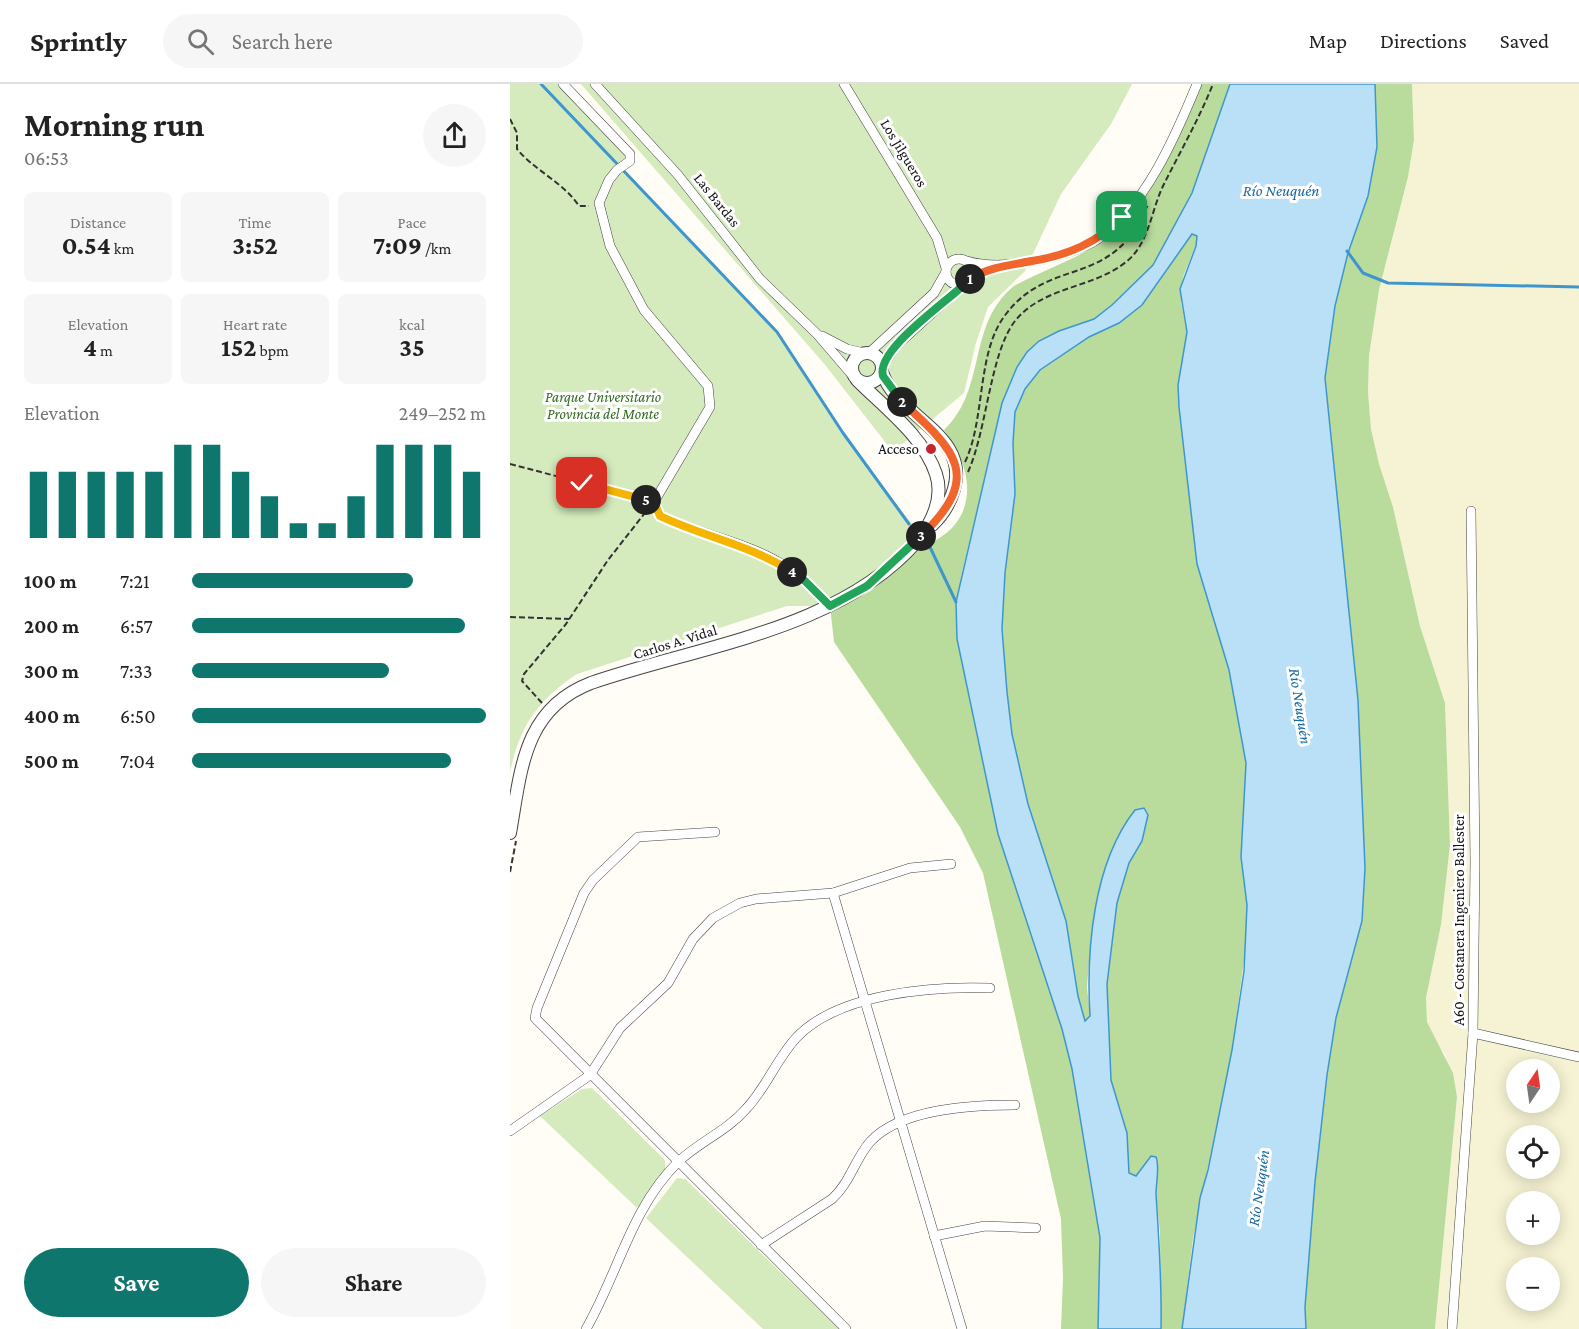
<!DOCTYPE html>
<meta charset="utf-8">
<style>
:root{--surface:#fff;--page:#f6f6f6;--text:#222;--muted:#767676;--line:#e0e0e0;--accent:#0f766e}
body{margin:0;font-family:"Crimson Pro",serif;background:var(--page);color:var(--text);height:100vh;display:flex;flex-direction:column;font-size:22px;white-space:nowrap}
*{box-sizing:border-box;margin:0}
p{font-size:20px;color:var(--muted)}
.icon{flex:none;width:33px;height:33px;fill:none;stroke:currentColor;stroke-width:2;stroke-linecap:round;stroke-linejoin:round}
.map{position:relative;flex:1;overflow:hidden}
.details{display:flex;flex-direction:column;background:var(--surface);width:510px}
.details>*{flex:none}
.needle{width:39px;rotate:13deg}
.tools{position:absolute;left:996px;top:975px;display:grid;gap:12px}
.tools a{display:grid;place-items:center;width:54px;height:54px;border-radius:50%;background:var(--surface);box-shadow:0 3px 15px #0003;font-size:30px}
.pin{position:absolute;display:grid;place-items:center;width:51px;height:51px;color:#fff;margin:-26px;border-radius:12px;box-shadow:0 3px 9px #0006}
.km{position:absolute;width:30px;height:30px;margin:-15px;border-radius:50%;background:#222;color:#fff;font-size:16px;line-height:30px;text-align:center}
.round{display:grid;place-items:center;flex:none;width:63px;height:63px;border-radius:32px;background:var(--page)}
.headline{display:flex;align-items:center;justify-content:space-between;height:102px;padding:0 24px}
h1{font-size:33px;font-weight:700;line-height:45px}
.figures{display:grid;grid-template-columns:repeat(3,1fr);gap:9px;height:102px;padding:6px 24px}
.figures div{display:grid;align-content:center;border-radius:9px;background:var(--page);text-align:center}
.figures b{font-size:26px;font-weight:700}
.figures small{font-size:16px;font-weight:400}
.figures p{font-size:16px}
.chart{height:168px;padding:12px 24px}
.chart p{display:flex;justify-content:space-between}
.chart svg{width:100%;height:108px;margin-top:6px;stroke:var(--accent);stroke-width:6}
.primary-button{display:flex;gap:12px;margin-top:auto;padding:12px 24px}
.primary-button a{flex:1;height:69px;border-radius:36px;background:var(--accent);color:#fff;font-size:24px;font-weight:700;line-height:69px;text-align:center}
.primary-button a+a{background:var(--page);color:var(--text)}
ul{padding:0 24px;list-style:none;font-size:20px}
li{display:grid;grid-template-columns:96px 72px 1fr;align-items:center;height:45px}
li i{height:15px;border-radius:8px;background:var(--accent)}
header{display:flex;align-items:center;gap:36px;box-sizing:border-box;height:84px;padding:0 30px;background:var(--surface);border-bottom:2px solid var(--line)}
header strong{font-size:28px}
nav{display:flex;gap:33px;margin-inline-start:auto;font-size:21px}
.search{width:420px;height:54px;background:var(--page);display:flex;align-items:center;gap:15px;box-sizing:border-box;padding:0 21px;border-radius:33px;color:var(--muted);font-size:22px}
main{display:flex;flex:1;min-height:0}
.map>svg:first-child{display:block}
.farmland{fill:#f6f3d4;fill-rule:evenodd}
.green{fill:#d5ebbd}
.forest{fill:#b9dc9c}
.water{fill:#b9e0f7;stroke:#3f96cf;stroke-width:1.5}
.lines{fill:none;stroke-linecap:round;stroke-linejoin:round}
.stream{stroke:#3f96cf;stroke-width:3}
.minor-casing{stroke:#444;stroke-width:10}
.tertiary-casing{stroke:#444;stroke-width:14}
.path{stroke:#333;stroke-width:2;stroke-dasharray:6 3;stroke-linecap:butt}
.minor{stroke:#fff;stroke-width:9}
.tertiary{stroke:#fff;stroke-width:12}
.split-1-casing{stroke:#fff;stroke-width:12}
.split-2-casing{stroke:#fff;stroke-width:12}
.split-3-casing{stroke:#fff;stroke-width:12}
.split-4-casing{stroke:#fff;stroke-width:12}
.split-5-casing{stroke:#fff;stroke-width:12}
.split-6-casing{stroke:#fff;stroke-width:12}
.split-1{stroke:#f0652b;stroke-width:8}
.split-2{stroke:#22a559;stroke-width:8}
.split-3{stroke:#f0652b;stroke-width:8}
.split-4{stroke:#22a559;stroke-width:8}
.split-5{stroke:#f5b400;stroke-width:8}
.split-6{stroke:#f5b400;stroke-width:8}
.poi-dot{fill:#c4262e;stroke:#fff;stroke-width:2}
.labels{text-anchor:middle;stroke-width:6;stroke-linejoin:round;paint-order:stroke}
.street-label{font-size:15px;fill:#111;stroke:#fff}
.park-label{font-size:15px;font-style:italic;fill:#2f6b1f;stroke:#fff}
.poi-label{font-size:15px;fill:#111;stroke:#fff;text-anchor:end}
.water-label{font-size:16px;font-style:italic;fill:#1768a6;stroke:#fff}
</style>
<header>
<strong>Sprintly</strong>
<div class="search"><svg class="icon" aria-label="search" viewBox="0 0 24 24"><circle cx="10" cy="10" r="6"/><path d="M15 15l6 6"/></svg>Search here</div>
<nav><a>Map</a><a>Directions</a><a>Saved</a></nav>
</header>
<main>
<section class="details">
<div class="headline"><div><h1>Morning run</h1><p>06:53</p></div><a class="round"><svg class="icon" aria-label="share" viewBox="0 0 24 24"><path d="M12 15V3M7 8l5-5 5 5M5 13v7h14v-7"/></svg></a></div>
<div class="figures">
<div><p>Distance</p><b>0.54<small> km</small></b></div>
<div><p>Time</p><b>3:52</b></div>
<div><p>Pace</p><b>7:09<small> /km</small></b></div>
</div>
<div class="figures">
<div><p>Elevation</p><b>4<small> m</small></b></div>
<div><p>Heart rate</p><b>152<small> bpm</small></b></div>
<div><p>kcal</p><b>35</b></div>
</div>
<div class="chart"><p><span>Elevation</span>249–252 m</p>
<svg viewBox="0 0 160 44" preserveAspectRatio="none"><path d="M5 44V17M15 44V17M25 44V17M35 44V17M45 44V17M55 44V6M65 44V6M75 44V17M85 44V27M95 44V38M105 44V38M115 44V27M125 44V6M135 44V6M145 44V6M155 44V17"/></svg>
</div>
<ul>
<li><b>100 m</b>7:21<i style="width:75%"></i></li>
<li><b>200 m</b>6:57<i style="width:93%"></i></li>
<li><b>300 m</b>7:33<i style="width:67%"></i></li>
<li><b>400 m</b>6:50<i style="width:100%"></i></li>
<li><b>500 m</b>7:04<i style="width:88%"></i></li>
</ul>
<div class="primary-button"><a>Save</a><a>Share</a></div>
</section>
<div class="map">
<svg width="1069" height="1245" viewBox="0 0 1069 1245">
<rect width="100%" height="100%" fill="#fffdf5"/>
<path class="farmland" d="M902 0H1069V1245H925L947 1013 935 970 924 956 917 938 916 914 931 841 940 761 935 619 910 542 883 423 869 381 861 345 858 308 859 272 869 206 898 93 904 56ZM1006 986H1040V1018H1006ZM1006 1052H1040V1084H1006ZM1006 1118H1040V1150H1006ZM1006 1184H1040V1216H1006Z"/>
<g class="green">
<path d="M0 0H53L120 70 112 83 267 248 333 349 411 452 320 522H277L67 590C28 616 10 641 0 688Z"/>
<path d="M71 0H622L601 40 551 110 515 187 478 223 466 259 454 309 383 368 316 282Z"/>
<path d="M82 1004 155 1076V1087L127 1124 30 1032 72 1005Z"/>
<path d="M167 1094 175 1095 329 1245H253L136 1134Z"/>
</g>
<g class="forest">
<path d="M692 0H720L682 109 643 181 602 221 584 235 549 247 517 268 507 283 492 319 451 493 447 555 488 750 552 945 562 985 590 1154 588 1245H551L553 1194 551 1135 473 789 450 743 324 558 320 522 411 452 419 461C426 456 435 451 442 444 469 415 456 374 434 346 478 304 456 241 504 202 533 186 565 176 591 158 627 135 674 41 692 0Z"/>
<path d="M865 0H902L904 56 898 93 869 206 859 272 858 308 861 345 869 380 883 423 910 542 935 619 940 761 931 841 916 914 917 938 943 989 947 1013 925 1245H796L795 1223 805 1098 817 991 826 934 852 837V725L848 616 815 293 825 222 838 169 858 112 867 63Z"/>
<path d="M682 150 686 151 688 155 673 193 671 218 677 248 671 283 669 323 687 480 719 586 736 679 731 773 737 821V854L722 966 683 1155 672 1245H651L650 1150 646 1108 648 1078 637 1077 630 1090 626 1093 619 1089 617 1083 612 1030 601 996 597 900 607 819 619 779 632 757 634 724 625 726 597 778 579 877 577 903 580 932 575 937 568 912 556 837 518 720 502 650 497 608 492 545 495 489 505 410 503 359 505 327 515 306 530 286 579 253 609 239Z"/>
</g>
<path class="water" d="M720 0H865L867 63 858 112 838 169 825 222 815 294 848 616 855 784 852 837 826 934 817 991 805 1098 795 1223 796 1245H672L690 1114 698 1086 722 966 734 887 737 821 731 773 736 679 719 586 687 480 669 323 668 301 677 248 670 205 686 162 687 152 682 150 632 221 609 239 579 253 530 286 515 305 505 328 503 359 505 410 495 489 492 545 497 608 502 650 518 720 556 837 568 912 575 937 580 932C576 867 583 779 625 726L634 724 638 731 632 757 619 779 607 819 597 900 601 996 617 1049 619 1089 626 1092 641 1072 646 1073C650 1084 646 1098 646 1110 649 1155 652 1199 651 1245H588L590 1154 562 985 552 945 488 750 447 555 446 518 492 319 507 283 517 268 529 257 549 247 584 235 602 221 643 181 682 109Z"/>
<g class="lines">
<g class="stream">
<path d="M31 0 267 248 333 349 399 440"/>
<path d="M837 167 853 189 878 199 1069 203"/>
<path d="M419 461 446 518"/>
</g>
<defs>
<g id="minor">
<path d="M53 0 120 70V77L107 86 99 96 89 119 100 162 134 226 198 302 200 323 144 418 151 432C184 448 221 455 255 471 280 482 301 503 320 522"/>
<path d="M85 0 168 91 250 195 307 250 344 293"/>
<path d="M334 0 427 154 436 184"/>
<circle cx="449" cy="188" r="13"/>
<path d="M457 177C481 184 506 181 530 176 549 172 569 167 586 156 634 126 666 51 687 0"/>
<path d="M461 194 486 184"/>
<path d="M312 252 337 265 354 269"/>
<path d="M359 269 424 209 436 188"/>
<path d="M372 283 386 262 455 199"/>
<path d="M205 748 128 753 83 796 74 809 27 924 25 934 336 1245"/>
<path d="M323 809 452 1245"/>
<path d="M963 949 1069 973"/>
<path d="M0 1047 80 991 110 944 158 899 183 855 203 834 230 819 246 815 323 809 400 784 441 780"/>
<path d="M424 1152 475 1142 526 1144"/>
<path d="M251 1161 322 1115C340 1099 345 1075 360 1058 391 1024 463 1021 505 1021"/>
<path d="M76 1245C108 1190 121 1124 168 1078 189 1058 217 1047 236 1025 256 1004 266 976 286 954 328 909 423 902 480 904"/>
<path d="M942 1245 963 949 965 778 961 427"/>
</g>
<g id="tertiary">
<circle cx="357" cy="284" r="15"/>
<path d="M372 288C386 333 460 349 444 405 440 419 433 431 422 441"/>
<path d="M0 749C11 687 13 625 81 599 188 562 330 546 407 457 422 439 434 414 426 390 414 353 374 323 347 296"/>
</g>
</defs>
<use href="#minor" class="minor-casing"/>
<use href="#tertiary" class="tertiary-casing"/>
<g class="path">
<path d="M0 35 7 49V65C25 87 53 98 69 122H79"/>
<path d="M455 378C476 334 466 268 496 230 541 171 604 206 638 120"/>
<path d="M0 380 134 415"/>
<path d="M458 388C477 346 480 269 505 237 533 202 582 205 616 178 639 160 641 127 653 102 670 68 689 35 703 0"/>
<path d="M0 533 59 535"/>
<path d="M32 619 12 597 14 590 56 540 98 476 138 425"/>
<path d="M0 788 6 757"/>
</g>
<use href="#minor" class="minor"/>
<use href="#tertiary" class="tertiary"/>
</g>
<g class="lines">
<defs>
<path id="split-1" d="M460 195C479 183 501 181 522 177 558 171 587 159 612 133"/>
<path id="split-2" d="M392 318 373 292C365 265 443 214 460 195"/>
<path id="split-3" d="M392 318C445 366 474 392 411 452"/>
<path id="split-4" d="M282 488 295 497 320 522 357 502 411 452"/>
<path id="split-5" d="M136 416 144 418 150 432C194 453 241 461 282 488"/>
<path id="split-6" d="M72 399 136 416"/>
</defs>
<use href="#split-1" class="split-1-casing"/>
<use href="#split-2" class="split-2-casing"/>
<use href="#split-3" class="split-3-casing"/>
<use href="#split-4" class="split-4-casing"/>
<use href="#split-5" class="split-5-casing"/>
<use href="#split-6" class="split-6-casing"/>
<use href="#split-1" class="split-1"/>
<use href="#split-2" class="split-2"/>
<use href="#split-3" class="split-3"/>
<use href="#split-4" class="split-4"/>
<use href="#split-5" class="split-5"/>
<use href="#split-6" class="split-6"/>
</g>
<circle class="poi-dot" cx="421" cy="365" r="6"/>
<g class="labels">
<g class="street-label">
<text transform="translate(394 69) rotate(59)" y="5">Los Jilgueros</text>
<text transform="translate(207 116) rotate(51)" y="5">Las Bardas</text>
<text transform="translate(165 558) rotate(-17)" y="5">Carlos A. Vidal</text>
<text transform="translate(949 836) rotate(-90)" y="5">A60 - Costanera Ingeniero Ballester</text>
</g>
<g class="park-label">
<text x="93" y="318">Parque Universitario<tspan x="93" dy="17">Provincia del Monte</tspan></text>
</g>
<g class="poi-label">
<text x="409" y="370">Acceso</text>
</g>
<g class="water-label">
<text x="771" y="112">Río Neuquén</text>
<text transform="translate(791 622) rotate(81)" y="6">Río Neuquén</text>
<text transform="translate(748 1104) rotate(-82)" y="6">Río Neuquén</text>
</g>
</g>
</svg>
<div class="tools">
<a><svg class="needle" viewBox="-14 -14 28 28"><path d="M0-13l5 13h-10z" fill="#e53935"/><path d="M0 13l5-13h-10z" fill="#767676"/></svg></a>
<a><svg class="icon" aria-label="locate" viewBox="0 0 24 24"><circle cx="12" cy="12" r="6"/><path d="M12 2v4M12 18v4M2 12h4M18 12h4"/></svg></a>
<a>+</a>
<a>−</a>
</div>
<div class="pin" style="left:612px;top:133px;background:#1e9e55"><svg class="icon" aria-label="arrive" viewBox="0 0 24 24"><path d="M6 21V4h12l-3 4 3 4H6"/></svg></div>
<div class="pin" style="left:72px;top:399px;background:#d93025"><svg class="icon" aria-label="check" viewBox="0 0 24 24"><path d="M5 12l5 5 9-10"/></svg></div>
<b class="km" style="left:460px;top:195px">1</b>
<b class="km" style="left:392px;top:318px">2</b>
<b class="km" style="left:411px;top:452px">3</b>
<b class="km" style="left:282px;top:488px">4</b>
<b class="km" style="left:136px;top:416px">5</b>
</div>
</main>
